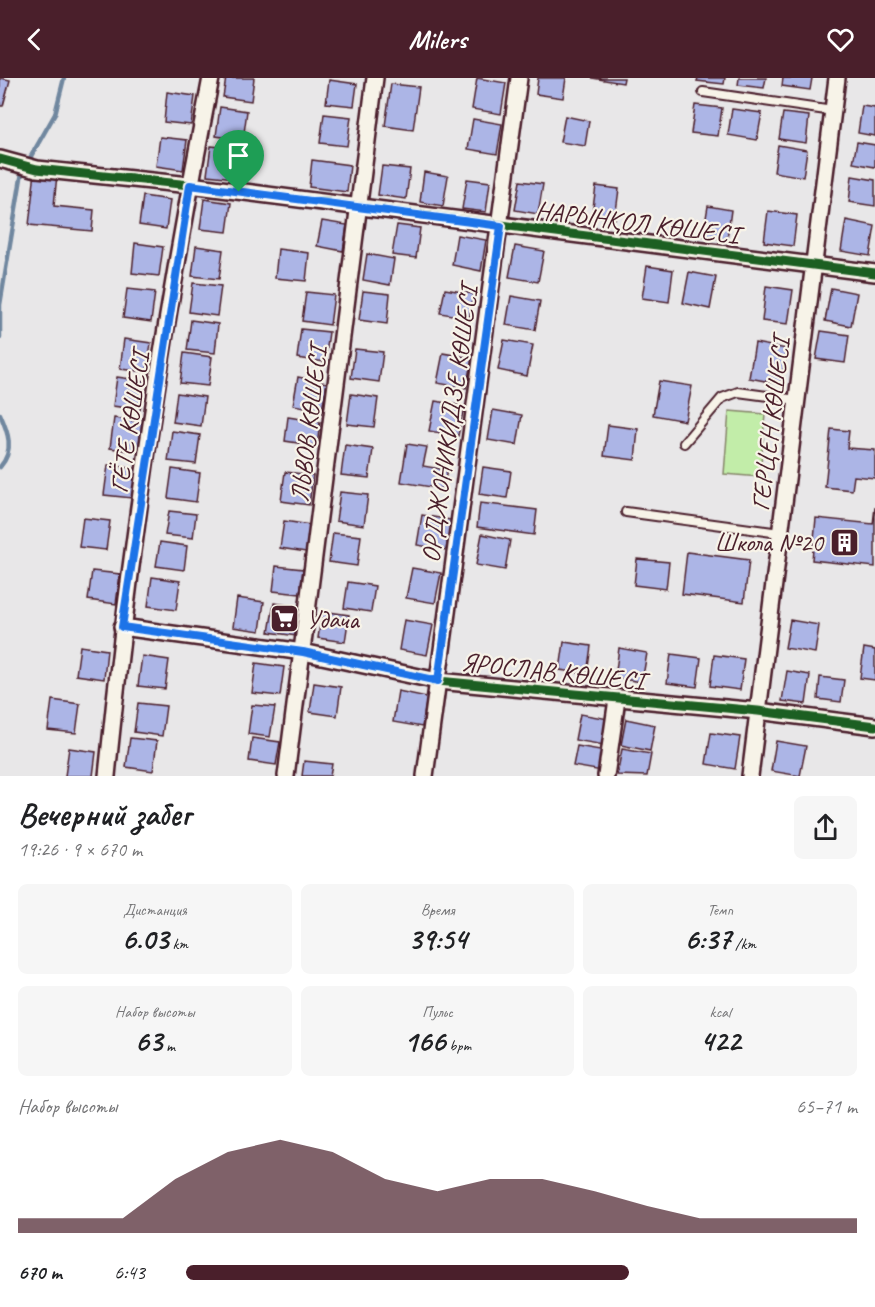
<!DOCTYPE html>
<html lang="ru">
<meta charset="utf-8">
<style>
:root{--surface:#fff;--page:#f6f6f6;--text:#202124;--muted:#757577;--accent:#4a1f2b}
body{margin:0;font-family:Caveat,sans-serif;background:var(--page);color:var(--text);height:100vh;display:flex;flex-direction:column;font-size:22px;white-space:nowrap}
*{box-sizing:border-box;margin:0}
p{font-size:20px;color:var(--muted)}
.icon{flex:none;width:33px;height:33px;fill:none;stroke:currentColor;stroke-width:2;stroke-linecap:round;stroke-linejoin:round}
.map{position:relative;height:698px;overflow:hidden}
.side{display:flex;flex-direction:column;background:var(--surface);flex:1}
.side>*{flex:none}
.pin{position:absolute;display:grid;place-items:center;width:51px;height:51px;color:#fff;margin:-62px -26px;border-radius:50% 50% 50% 0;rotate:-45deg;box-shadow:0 0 6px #0007}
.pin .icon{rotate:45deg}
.round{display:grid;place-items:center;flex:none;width:63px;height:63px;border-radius:9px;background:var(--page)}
.head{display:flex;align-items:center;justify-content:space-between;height:102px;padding:0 18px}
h1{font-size:33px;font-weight:700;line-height:45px}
.metrics{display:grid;grid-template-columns:repeat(3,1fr);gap:9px;height:102px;padding:6px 18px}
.metrics div{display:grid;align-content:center;border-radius:9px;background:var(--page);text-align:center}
.metrics b{font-size:30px;font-weight:700}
.metrics small{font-size:16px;font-weight:400}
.metrics p{font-size:16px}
.chart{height:168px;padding:12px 18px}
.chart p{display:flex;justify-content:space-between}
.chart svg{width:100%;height:108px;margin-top:6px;fill:var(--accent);opacity:.7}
ul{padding:0 18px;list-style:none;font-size:20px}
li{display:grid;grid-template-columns:96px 72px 1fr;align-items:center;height:45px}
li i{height:15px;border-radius:8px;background:var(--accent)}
header{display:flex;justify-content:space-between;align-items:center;height:78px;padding:0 18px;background:var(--accent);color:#fff;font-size:27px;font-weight:700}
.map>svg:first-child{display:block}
.green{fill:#c2eda9;stroke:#86866a;stroke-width:1.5}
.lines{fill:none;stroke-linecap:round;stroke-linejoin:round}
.stream{stroke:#70879f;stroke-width:4.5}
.building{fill:#acb5e6;stroke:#4a1f2b;stroke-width:1.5}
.service-casing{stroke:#4a1f2b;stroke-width:12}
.minor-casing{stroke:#4a1f2b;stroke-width:20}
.service{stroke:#f7f3e8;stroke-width:8}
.minor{stroke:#f7f3e8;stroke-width:15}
.cycleway-casing{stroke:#f7f3e8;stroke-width:13}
.cycleway{stroke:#1b5e20;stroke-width:9}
.route-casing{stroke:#fff;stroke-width:12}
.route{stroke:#1a73e8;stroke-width:8}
.labels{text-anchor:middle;stroke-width:4.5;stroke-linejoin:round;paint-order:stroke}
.street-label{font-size:26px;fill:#4a1f2b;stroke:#f7f3e8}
.poi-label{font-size:26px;fill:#4a1f2b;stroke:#f7f3e8;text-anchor:end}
</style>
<header><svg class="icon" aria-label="back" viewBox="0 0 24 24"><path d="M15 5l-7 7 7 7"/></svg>Milers<svg class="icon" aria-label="heart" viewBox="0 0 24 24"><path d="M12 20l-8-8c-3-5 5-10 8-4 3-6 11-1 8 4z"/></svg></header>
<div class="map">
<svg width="875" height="698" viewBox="0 0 875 698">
<rect width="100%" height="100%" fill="#e8e7e8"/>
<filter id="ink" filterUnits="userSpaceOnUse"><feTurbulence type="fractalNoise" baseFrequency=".0167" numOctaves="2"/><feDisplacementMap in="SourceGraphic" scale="12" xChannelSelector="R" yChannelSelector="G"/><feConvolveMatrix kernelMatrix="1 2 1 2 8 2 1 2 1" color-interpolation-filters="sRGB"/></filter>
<g filter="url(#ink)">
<path class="green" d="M729 333 765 336 760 399 724 396Z"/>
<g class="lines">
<g class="stream">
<path d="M0 260V227L22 94 55 36 64 0"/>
<path d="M0 336C8 354 15 372 0 389"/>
</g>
</g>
<g class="building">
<path d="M0 0 10 2 3 28H0Z"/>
<path d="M226 0H254L251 23 223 19Z"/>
<path d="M477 0 506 5 501 36 472 31Z"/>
<path d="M538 0H566L563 20 536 16Z"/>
<path d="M592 0H624L623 5Z"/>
<path d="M698 0H725L724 6 697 3Z"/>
<path d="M739 0H766L764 10 738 7Z"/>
<path d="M783 0H812L810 12 782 8Z"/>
<path d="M329 2 357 6 354 28 326 25Z"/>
<path d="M391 6 419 9 413 52 385 48Z"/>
<path d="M167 14 195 18 191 47 164 44Z"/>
<path d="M695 27 722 30 718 58 691 55Z"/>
<path d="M862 28 875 30V58L858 55Z"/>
<path d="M220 29 247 33 243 62 216 58Z"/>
<path d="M732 31 762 35 757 62 728 57Z"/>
<path d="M783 35 809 38 806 65 779 61Z"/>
<path d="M324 36 351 39 347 68 320 65Z"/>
<path d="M565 38 589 43 585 68 560 64Z"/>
<path d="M473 41 502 46 497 76 468 71Z"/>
<path d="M160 59 187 62 183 92 156 88Z"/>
<path d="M857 64 875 67V89L853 85Z"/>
<path d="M778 67 807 72 803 99 774 94Z"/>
<path d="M211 68 238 71 235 100 207 97Z"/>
<path d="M312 82 350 87 347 114 309 109Z"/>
<path d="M382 88 410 91 406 121 378 117Z"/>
<path d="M35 94 57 96 54 128 94 132 92 153 29 147Z"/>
<path d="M424 94 448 98 443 128 420 124Z"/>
<path d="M852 98 875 102V128L849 124Z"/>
<path d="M467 101 490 104 486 134 462 131Z"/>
<path d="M520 103 543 106 538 136 515 132Z"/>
<path d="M596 108 619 111 615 141 592 137Z"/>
<path d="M143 118 170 122 166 151 139 147Z"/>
<path d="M204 121 231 125 227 154 200 151Z"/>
<path d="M708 128 731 132 727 162 703 158Z"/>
<path d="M768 133 797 137 793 168 764 164Z"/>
<path d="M846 142 875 148 870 178 841 173Z"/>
<path d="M322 143 347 147 343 173 317 168Z"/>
<path d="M397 147 420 150 416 180 392 177Z"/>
<path d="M457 157 486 162 481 193 452 187Z"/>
<path d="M135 165 163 169 159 198 132 195Z"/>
<path d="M196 168 223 172 219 201 192 198Z"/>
<path d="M515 168 544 173 538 204 509 199Z"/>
<path d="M278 171 309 175 306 203 275 200Z"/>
<path d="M367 176 394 181 390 207 363 202Z"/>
<path d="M647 188 673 192 669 224 642 220Z"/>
<path d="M689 194 716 199 710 231 683 225Z"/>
<path d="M193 205 221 208 217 238 189 234Z"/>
<path d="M766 208 793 212 788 246 762 243Z"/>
<path d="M831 210 857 215 851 248 825 243Z"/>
<path d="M127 211 155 214 151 244 123 240Z"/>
<path d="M445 211 474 216 469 240 440 235Z"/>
<path d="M363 213 390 216 387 246 359 242Z"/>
<path d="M306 214 334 217 330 247 302 243Z"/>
<path d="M511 218 540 223 535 252 506 247Z"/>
<path d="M191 242 218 246 215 275 187 272Z"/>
<path d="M301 251 329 254 325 284 297 280Z"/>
<path d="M821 253 849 257 845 285 816 281Z"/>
<path d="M124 261 151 265 147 294 120 291Z"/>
<path d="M504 262 533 267 527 298 498 292Z"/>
<path d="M755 265 787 271 781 306 749 300Z"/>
<path d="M355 271 383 274 379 304 351 300Z"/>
<path d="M184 275 212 279 208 308 180 305Z"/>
<path d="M443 275 472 280 466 310 437 305Z"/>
<path d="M117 299 144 303 140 332 113 328Z"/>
<path d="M298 299 327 305 322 332 293 327Z"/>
<path d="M659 303 692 308 685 343 653 337Z"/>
<path d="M177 315 205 319 201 348 173 344Z"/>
<path d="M351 316 378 320 374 349 347 346Z"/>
<path d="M435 323 464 328 458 358 429 353Z"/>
<path d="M493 332 522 337 517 367 488 362Z"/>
<path d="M288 339 320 344 317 368 285 363Z"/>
<path d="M114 340 142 344 138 374 110 370Z"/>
<path d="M608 347 638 351 635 382 604 378Z"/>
<path d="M831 351 849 353 847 370 875 372V400L854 398 852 412 825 409Z"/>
<path d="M172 353 200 357 196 386 168 383Z"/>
<path d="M407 366 427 369 423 388 447 392 443 411 401 404Z"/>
<path d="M345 367 373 371 369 400 341 397Z"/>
<path d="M108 387 136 391 132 420 104 417Z"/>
<path d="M483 389 511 393 507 420 479 416Z"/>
<path d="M172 391 200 395 196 424 168 420Z"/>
<path d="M285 394 313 397 309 427 281 423Z"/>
<path d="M340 414 368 417 364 447 336 443Z"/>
<path d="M480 425 537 432 534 457 477 449Z"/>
<path d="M875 429V489L812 482 816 440 873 446Z"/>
<path d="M169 433 196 436 193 460 165 457Z"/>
<path d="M422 437 451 442 446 472 417 467Z"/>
<path d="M83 440 110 443 106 472 79 469Z"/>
<path d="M284 443 310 447 306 474 280 470Z"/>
<path d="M333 455 361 458 357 488 329 484Z"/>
<path d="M482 456 510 462 505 492 476 487Z"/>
<path d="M160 464 187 468 184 492 156 488Z"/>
<path d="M687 474 749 482 744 524 682 516Z"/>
<path d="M637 481 669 484 666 511 634 507Z"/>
<path d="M276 488 303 491 300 516 273 513Z"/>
<path d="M412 490 441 495 435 525 406 520Z"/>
<path d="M92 493 120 496 116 526 88 522Z"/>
<path d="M152 499 180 503 176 532 148 528Z"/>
<path d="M348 504 375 508 371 534 344 530Z"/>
<path d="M237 520 264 524 260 553 233 549Z"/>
<path d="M274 525 301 529 296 558 269 554Z"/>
<path d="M322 533 349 537 345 564 318 560Z"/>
<path d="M404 542 433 547 427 577 399 572Z"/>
<path d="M790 542 819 547 815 575 785 570Z"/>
<path d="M564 564 591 568 587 596 560 592Z"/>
<path d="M80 568 107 572 104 601 76 597Z"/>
<path d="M619 570 647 575 642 604 615 600Z"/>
<path d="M864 570 875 572V602L860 600Z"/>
<path d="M671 576 701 580 697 609 667 605Z"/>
<path d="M714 577 744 581 740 612 710 608Z"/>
<path d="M142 578 169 582 165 611 138 608Z"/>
<path d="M256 585 284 589 280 618 252 615Z"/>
<path d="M787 593 810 597 806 626 782 623Z"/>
<path d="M820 599 844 602 841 624 818 621Z"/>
<path d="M314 605 341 609 337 638 310 634Z"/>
<path d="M398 613 427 619 422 649 393 644Z"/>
<path d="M52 622 80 626 76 655 48 652Z"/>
<path d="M138 625 166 628 162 658 134 654Z"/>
<path d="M252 627 275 629 270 659 248 656Z"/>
<path d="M580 636 609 641 604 667 575 662Z"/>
<path d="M626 641 655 647 650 673 621 667Z"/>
<path d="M711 655 740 659 735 691 706 686Z"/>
<path d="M130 660 157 663 153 693 126 689Z"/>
<path d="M252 660 280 664 276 687 249 683Z"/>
<path d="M776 663 806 668 800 698 771 693Z"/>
<path d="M577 668 606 673 602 693 573 688Z"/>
<path d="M69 670 96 674 93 698H65Z"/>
<path d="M622 671 651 676 647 698 617 697Z"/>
<path d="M304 683 332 686 330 698H302Z"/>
</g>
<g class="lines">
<defs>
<g id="service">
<path d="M703 14 833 33"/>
<path d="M684 365 722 320 738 314 797 322"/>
<path d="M626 434 780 455"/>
</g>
<g id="minor">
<path d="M0 81 37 91 190 107 875 195"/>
<path d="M122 549 303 574 438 603 758 633 875 648"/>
<path d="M107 698C130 466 166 229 211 0"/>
<path d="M286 698 375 0"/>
<path d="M425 698 519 0"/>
<path d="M606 698 617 621"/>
<path d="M750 698 837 0"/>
</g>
</defs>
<use href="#service" class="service-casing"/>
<use href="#minor" class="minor-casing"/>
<use href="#service" class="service"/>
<use href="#minor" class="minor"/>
<defs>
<g id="cycleway">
<path d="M0 81 37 91 190 107 875 195"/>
<path d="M122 549 303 574 438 603 758 633 875 648"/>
</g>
</defs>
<use href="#cycleway" class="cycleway-casing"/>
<use href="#cycleway" class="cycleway"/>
</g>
</g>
<g class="lines" filter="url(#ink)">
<defs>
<path id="route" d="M190 107 501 148 438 603 303 574 122 549Z"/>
</defs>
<use href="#route" class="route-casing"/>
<use href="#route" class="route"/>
</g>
<defs>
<symbol id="building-square" viewBox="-11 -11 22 22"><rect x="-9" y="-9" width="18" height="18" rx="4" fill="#4a1f2b" stroke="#f7f3e8"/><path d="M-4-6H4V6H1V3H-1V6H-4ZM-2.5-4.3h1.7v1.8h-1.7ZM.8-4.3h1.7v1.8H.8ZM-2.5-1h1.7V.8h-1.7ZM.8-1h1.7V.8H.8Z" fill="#fff"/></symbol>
<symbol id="supermarket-square" viewBox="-11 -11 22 22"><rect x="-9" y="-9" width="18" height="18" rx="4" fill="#4a1f2b" stroke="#f7f3e8"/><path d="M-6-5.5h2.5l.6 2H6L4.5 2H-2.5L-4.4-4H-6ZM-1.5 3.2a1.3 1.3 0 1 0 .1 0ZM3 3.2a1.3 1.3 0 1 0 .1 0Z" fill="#fff"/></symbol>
</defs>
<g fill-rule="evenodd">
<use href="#building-square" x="828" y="448" width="33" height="33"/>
<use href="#supermarket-square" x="268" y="524" width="33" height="33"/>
</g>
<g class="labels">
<g class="street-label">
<text transform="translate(637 144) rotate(7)" y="9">НАРЫНҚОЛ КӨШЕСІ</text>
<text transform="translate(129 344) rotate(-81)" y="9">ГЁТЕ КӨШЕСІ</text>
<text transform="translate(308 346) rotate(-83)" y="9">ЛЬВОВ КӨШЕСІ</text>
<text transform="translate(449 346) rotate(-82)" y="9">ОРДЖОНИКИДЗЕ КӨШЕСІ</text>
<text transform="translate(770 346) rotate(-83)" y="9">ГЕРЦЕН КӨШЕСІ</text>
<text transform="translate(553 593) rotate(6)" y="9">ЯРОСЛАВ КӨШЕСІ</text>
</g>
<g class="poi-label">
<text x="823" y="473">Школа №20</text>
<text x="306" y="550" text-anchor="start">Удача</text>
</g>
</g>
</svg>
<div class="pin" style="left:239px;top:114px;background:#1e9e55"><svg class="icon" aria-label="arrive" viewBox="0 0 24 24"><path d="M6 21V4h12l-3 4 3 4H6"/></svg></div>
</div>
<section class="side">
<div class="head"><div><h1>Вечерний забег</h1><p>19:26 · 9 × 670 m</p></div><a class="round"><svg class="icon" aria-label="share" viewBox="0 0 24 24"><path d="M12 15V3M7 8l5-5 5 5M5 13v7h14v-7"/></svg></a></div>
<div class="metrics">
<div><p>Дистанция</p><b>6.03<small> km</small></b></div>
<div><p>Время</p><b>39:54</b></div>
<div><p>Темп</p><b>6:37<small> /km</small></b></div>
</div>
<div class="metrics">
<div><p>Набор высоты</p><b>63<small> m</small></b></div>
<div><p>Пульс</p><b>166<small> bpm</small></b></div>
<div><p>kcal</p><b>422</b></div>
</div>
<div class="chart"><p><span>Набор высоты</span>65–71 m</p>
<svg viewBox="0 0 160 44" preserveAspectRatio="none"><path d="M0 44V38L10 38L20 38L30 22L40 11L50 6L60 11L70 22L80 27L90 22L100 22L110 27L120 33L130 38L140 38L150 38L160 38V44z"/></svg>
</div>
<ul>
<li><b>670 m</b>6:43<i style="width:66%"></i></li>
</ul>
</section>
